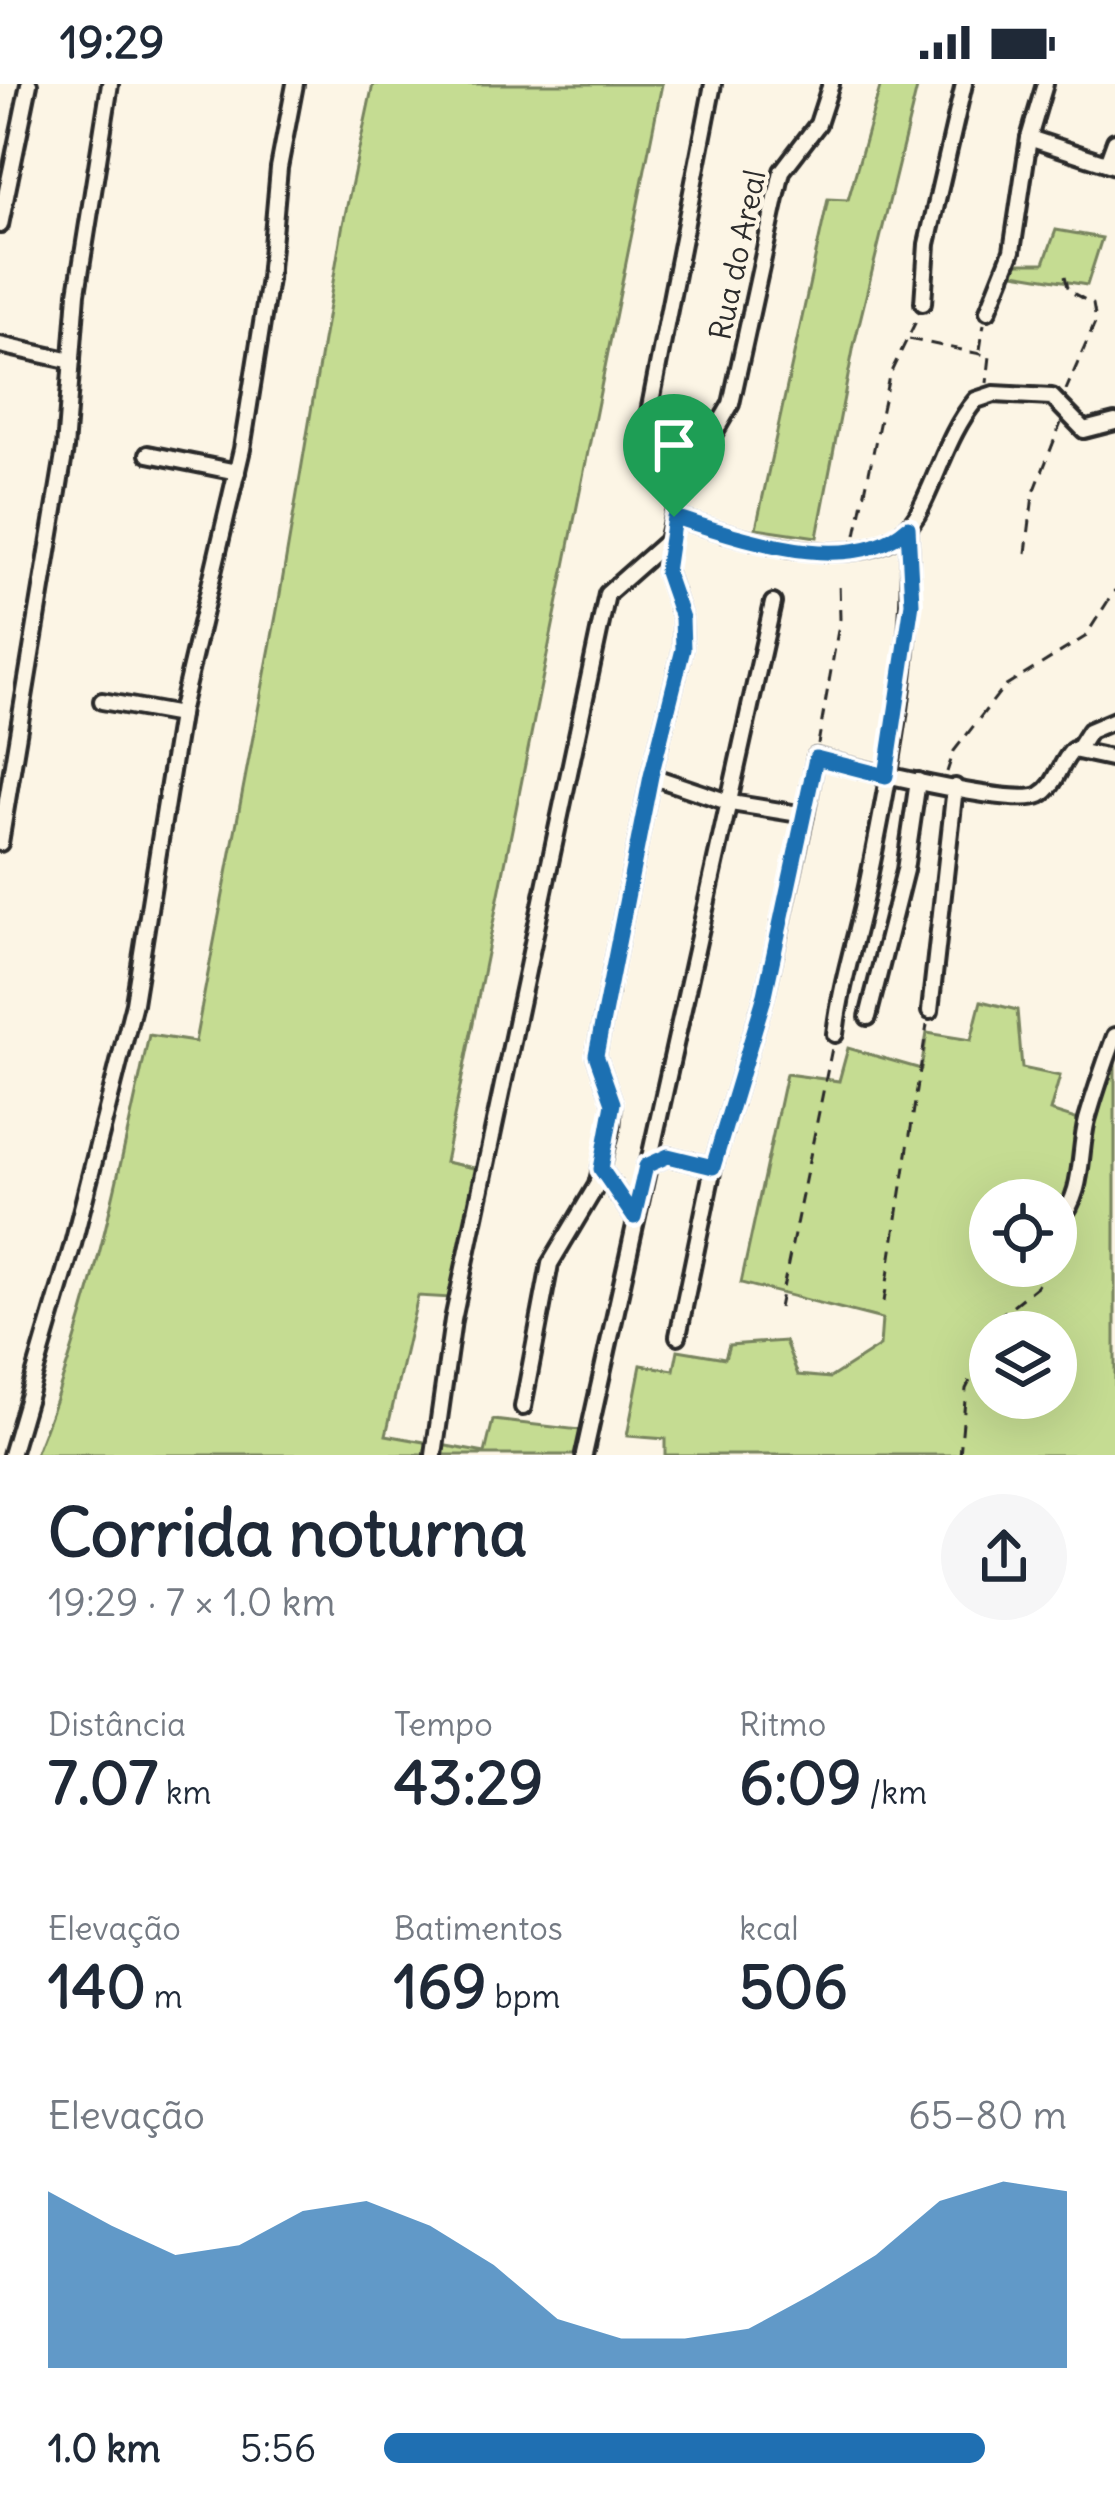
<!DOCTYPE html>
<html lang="pt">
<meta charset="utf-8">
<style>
:root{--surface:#fff;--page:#f6f6f7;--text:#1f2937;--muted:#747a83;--accent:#1f6fb2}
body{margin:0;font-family:Delius,sans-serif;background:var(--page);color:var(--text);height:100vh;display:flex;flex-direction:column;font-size:45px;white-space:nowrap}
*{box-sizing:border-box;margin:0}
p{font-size:39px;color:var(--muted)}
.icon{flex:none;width:66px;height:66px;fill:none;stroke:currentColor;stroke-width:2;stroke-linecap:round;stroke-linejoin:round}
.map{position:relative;height:1371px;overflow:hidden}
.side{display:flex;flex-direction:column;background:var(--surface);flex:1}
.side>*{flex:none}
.fabs{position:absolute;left:969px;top:1095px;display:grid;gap:24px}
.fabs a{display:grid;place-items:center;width:108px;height:108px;border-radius:50%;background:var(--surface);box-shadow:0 12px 48px #0002;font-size:60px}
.pin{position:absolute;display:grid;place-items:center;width:102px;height:102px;color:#fff;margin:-123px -51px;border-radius:50% 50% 50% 0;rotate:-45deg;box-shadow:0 0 12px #0007}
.pin .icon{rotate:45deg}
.round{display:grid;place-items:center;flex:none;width:126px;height:126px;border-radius:63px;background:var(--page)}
.head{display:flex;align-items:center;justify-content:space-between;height:204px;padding:0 48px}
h1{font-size:66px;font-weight:700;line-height:90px}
.stats{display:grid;grid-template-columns:repeat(3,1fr);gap:18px;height:204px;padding:12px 48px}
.stats div{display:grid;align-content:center}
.stats b{font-size:60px;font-weight:700}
.stats small{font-size:33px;font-weight:400}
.stats p{font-size:33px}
.chart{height:336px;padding:24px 48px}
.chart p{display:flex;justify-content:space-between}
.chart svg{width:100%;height:216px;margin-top:12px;fill:var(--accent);opacity:.7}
ul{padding:0 48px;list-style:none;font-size:39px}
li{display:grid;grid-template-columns:192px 144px 1fr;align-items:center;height:90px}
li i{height:30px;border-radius:15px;background:var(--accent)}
.status{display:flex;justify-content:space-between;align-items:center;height:84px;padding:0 60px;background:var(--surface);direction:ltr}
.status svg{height:33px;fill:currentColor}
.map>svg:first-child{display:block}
.green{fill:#c5dc92;stroke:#78845e;stroke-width:3;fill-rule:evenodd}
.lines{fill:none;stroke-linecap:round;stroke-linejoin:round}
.minor-casing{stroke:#2b2b2b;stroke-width:22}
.path{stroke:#2b2b2b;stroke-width:3;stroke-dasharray:12 9;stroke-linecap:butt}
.minor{stroke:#fcf5e5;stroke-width:14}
.route-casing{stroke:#fff;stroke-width:24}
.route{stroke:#1f6fb2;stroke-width:15}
.labels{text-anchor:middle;stroke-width:9;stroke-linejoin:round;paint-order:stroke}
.street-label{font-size:30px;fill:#2b2b2b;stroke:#fcf5e5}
</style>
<div class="status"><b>19:29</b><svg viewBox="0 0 49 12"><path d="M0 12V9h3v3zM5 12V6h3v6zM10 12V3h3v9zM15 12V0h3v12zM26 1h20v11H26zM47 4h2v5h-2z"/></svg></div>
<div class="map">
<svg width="1115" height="1371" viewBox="0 0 1115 1371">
<rect width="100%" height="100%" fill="#fcf5e5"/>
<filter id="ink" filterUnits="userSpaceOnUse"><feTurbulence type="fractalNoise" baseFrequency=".00833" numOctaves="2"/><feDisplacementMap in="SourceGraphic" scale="24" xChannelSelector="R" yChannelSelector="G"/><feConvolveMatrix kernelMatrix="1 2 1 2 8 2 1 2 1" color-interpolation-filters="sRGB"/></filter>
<g filter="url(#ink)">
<g class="green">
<path d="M373 0H662L445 1078 479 1085 451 1214 418 1212 386 1351 485 1369 493 1336 580 1346 578 1371H35C89 1236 118 1093 149 951L195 958 279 516 342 145Z"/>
<path d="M881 0H918L854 261 817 453 756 444 828 115 848 116Z"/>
<path d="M1056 146 1102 154 1087 201 1014 189 1016 179H1044Z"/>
<path d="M981 917 1017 926 1022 984 1060 992 1050 1027 1091 1040 1115 973V1371H665V1355L627 1352 641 1281 674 1286 678 1266 725 1274 729 1261 785 1257 798 1291 830 1294 880 1262 882 1235 741 1199 786 990 839 997 848 964 921 985 927 949 971 956ZM990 1116H1056V1182H990ZM990 1248H1056V1314H990Z"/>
</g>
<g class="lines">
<defs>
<g id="minor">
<path d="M1029 54 1115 82"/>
<path d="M1107 79 1115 57"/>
<path d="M0 141 29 0"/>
<path d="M923 219 927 160 964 0"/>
<path d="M988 227 1012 167 1029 54 1045 0"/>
<path d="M0 261 72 277"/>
<path d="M148 370 237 388"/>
<path d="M687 377 652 371 643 359 713 0"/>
<path d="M674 433C734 451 875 503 917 431 937 395 949 347 976 316L994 310 1052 313 1084 346 1115 338"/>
<path d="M102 617 180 631"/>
<path d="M1077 666 1089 647 1115 636"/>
<path d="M651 692 731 719 805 731 816 673C851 683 1014 724 1040 711 1057 702 1060 678 1073 666L1115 675"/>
<path d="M0 759 65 365 77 209 110 0"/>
<path d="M930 927 955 703"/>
<path d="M868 933 905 786 918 697"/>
<path d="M835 950C841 898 858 849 868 798 890 691 917 551 908 443"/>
<path d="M646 1082 668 1072 713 1083"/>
<path d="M601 1085 634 1133"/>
<path d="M1059 1137C1085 1108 1078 1071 1087 1036 1095 1008 1105 979 1115 952"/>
<path d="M678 1252 713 1083 765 911 805 731"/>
<path d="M523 1323 550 1180 597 1101 611 1045 613 1019 596 971 651 692 683 565 682 534 666 487 667 457 687 377 713 351 731 320 782 87 818 40 831 0"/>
<path d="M11 1371 73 1160 134 919 181 625 242 365 269 195 279 84 295 0"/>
<path d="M434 1371 453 1236 607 510 667 457"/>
<path d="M584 1371 773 519"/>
</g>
</defs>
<use href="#minor" class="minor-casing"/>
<g class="path">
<path d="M1065 192 1069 207 1093 220 1096 237 1066 306"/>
<path d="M909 255 990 272 987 299"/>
<path d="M980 266 984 240"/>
<path d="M856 451 889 292 919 231"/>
<path d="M1026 469 1033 411 1061 339"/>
<path d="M818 660 840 535 839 496"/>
<path d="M947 688 954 667 1003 604 1085 553 1115 506"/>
<path d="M1056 1170 1058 1148"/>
<path d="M884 1218 927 941"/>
<path d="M779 1224 832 964"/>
<path d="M960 1371 966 1305 978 1281 982 1246 1037 1202 1049 1182"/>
</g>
<use href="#minor" class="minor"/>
</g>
</g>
<g class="lines" filter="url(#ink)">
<defs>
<path id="route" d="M674 433C738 452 850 496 908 443L912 519 886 692 816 674 765 911 713 1083 668 1072 646 1082 634 1133 601 1085 613 1019 596 971 651 692 683 565 682 534 666 488Z"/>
</defs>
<use href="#route" class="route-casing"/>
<use href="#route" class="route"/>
</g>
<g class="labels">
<g class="street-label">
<text transform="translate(738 171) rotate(-78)" y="10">Rua do Areal</text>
</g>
</g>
</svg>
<div class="fabs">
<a><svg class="icon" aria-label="locate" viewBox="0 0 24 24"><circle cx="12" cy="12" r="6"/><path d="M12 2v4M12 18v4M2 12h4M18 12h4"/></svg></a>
<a><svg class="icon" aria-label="layers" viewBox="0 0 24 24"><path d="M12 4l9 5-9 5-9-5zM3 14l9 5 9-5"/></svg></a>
</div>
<div class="pin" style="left:674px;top:433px;background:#1e9e55"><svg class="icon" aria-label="arrive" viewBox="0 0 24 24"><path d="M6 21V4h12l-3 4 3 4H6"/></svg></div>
</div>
<section class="side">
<div class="head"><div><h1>Corrida noturna</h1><p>19:29 · 7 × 1.0 km</p></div><a class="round"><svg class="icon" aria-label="share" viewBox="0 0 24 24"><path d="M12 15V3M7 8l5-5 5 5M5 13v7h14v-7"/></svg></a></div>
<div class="stats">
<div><p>Distância</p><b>7.07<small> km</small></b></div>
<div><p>Tempo</p><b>43:29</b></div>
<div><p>Ritmo</p><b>6:09<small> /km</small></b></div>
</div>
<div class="stats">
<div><p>Elevação</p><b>140<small> m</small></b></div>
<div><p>Batimentos</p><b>169<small> bpm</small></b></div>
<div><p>kcal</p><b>506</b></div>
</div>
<div class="chart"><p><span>Elevação</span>65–80 m</p>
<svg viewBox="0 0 160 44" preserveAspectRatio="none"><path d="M0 44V8L10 15L20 21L30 19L40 12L50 10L60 15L70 23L80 34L90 38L100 38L110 36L120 29L130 21L140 10L150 6L160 8V44z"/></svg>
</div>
<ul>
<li><b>1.0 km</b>5:56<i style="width:88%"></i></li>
</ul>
</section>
